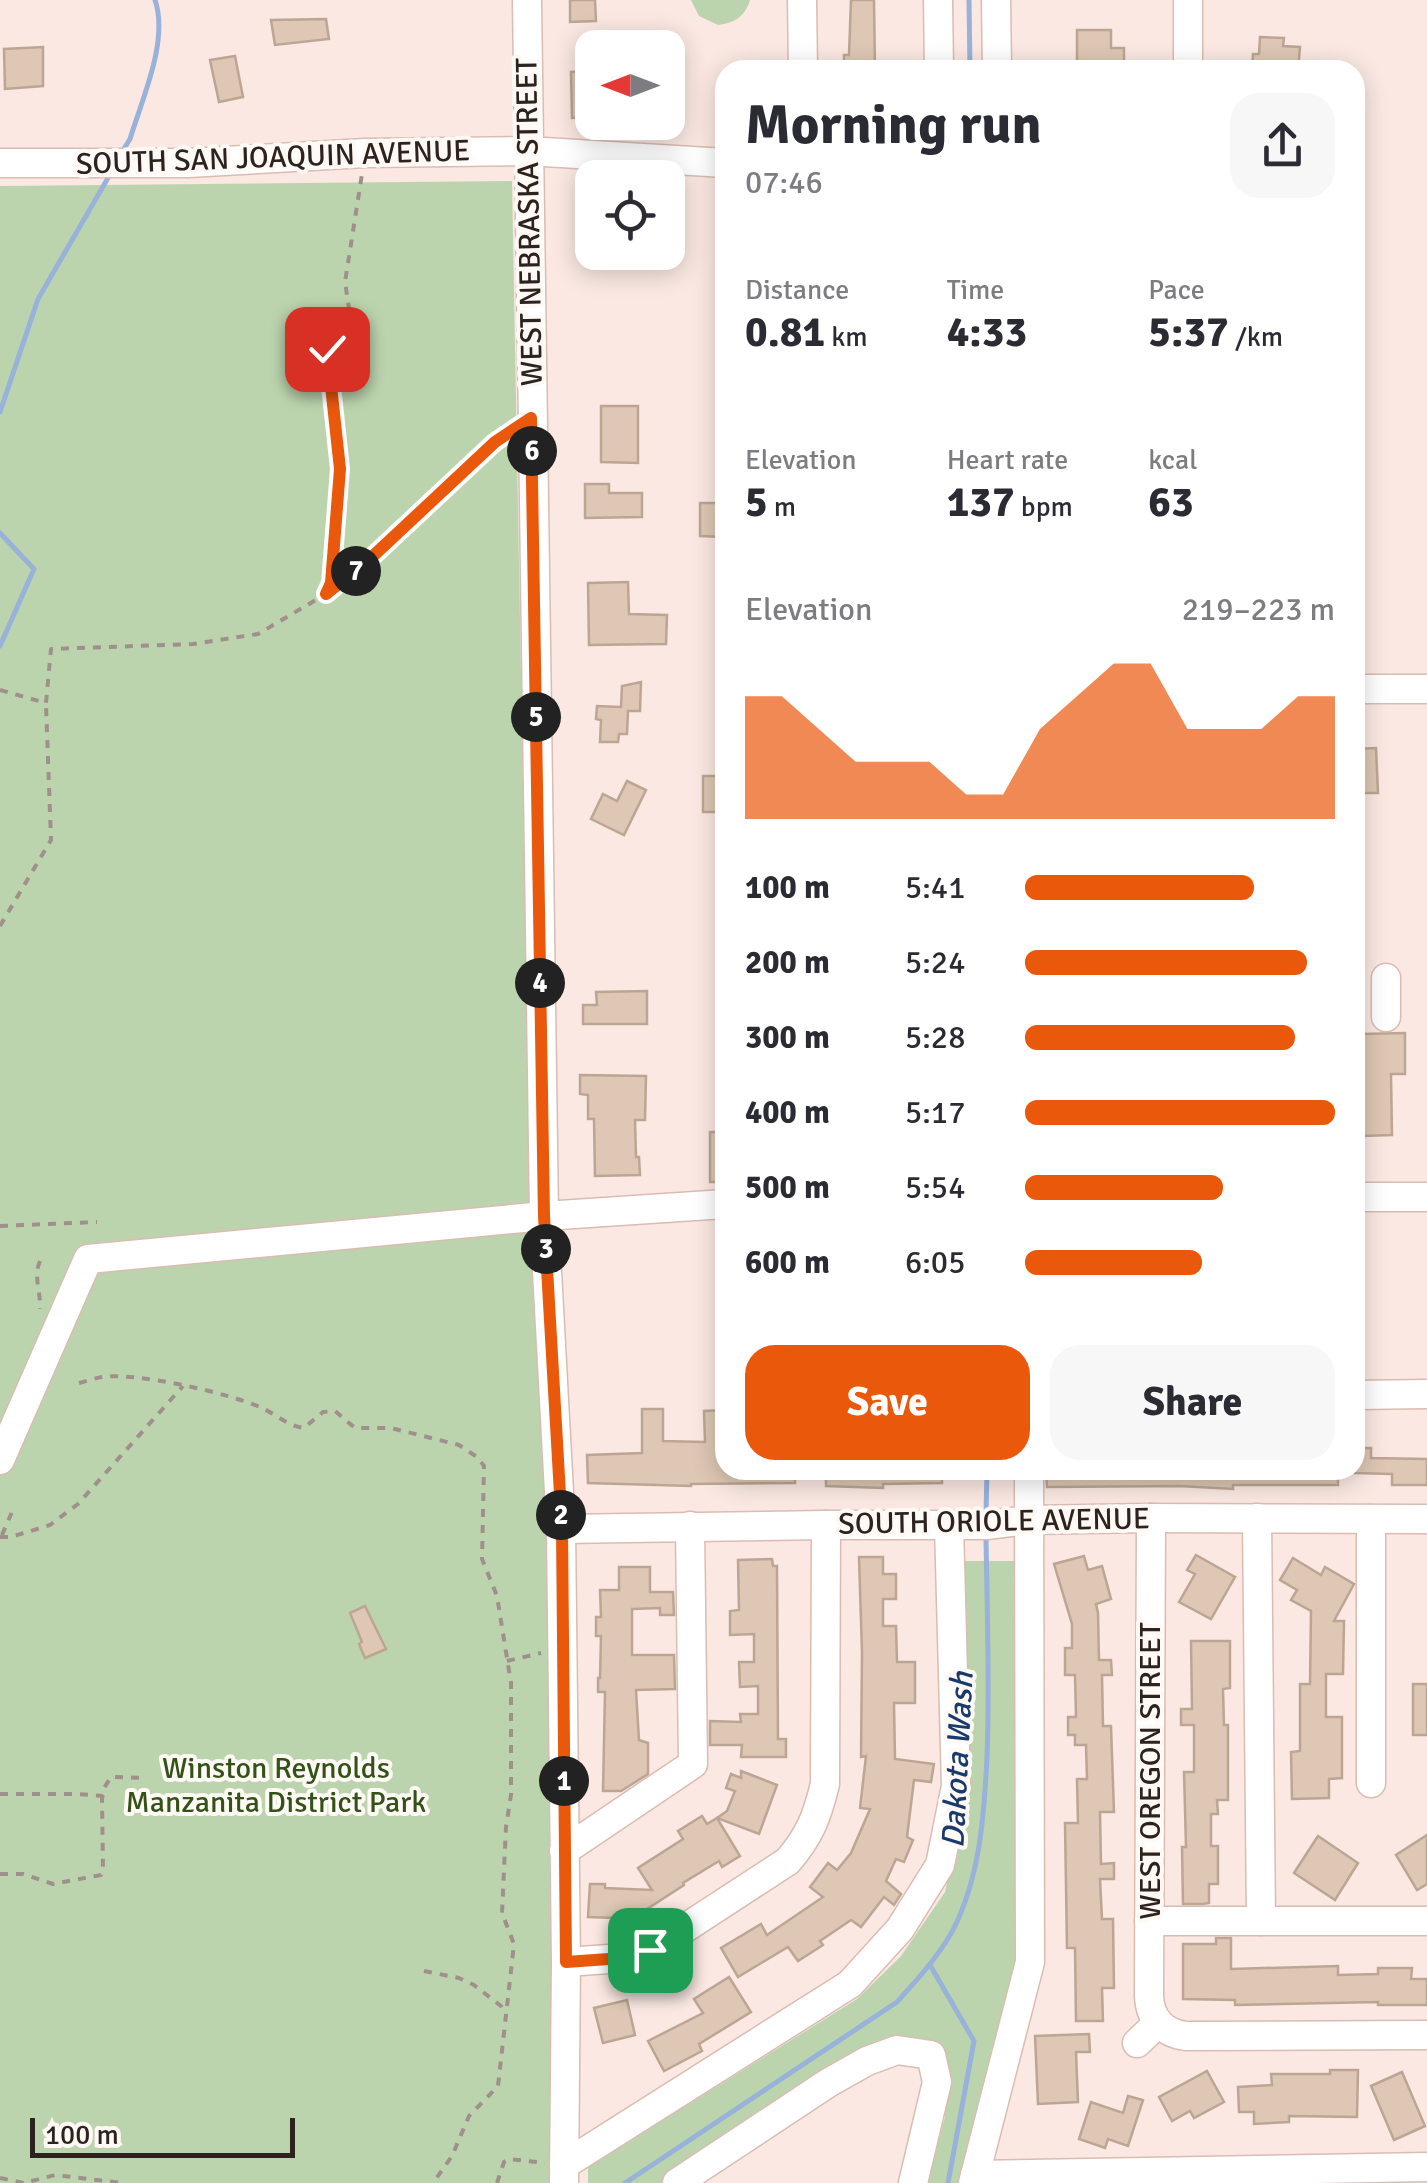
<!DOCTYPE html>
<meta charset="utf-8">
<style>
:root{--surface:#fff;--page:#f7f7f7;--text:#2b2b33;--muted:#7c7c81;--accent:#ea580c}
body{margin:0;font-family:Signika,sans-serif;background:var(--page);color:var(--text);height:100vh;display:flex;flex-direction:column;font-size:38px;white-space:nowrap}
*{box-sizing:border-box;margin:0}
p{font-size:32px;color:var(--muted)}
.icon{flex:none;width:55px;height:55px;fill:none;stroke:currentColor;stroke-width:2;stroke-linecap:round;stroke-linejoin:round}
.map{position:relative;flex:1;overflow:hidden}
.details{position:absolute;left:715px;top:60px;width:650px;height:1420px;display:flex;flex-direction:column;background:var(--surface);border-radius:30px;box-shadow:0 5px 25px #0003}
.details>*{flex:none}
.needle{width:65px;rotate:270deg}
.buttons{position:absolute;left:575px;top:30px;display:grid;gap:20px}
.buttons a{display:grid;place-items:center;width:110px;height:110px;border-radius:20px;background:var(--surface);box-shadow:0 5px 25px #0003;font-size:50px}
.scale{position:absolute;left:30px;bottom:25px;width:265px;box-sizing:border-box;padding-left:10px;border:5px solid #2d221e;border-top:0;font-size:28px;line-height:35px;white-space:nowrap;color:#2d221e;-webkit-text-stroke:8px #fff9f6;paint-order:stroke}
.pin{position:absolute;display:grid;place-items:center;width:85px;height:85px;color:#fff;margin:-42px;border-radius:20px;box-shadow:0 5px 15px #0006}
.km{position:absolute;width:50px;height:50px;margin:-25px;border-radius:50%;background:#222;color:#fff;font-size:28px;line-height:50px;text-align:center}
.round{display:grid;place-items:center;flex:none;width:105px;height:105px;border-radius:30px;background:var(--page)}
.overview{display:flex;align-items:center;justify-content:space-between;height:170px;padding:0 30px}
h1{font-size:55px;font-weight:700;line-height:75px}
.figures{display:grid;grid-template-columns:repeat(3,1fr);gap:15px;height:170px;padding:10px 30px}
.figures div{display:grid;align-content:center}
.figures b{font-size:42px;font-weight:700}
.figures small{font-size:28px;font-weight:400}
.figures p{font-size:28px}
.chart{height:280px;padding:20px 30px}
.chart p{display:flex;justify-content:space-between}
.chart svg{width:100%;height:180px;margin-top:10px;fill:var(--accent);opacity:.7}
.button{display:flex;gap:20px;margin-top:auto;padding:20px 30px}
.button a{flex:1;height:115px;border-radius:30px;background:var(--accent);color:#fff;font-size:40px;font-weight:700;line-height:115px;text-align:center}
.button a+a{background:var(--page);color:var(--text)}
ul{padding:0 30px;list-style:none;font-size:32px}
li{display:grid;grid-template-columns:160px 120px 1fr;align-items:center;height:75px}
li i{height:25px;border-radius:12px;background:var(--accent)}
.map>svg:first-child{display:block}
.green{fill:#bcd4ae}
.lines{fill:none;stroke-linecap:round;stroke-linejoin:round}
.stream{stroke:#98b2da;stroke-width:5}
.building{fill:#dec7b4;stroke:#bca693;stroke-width:2.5}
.minor-casing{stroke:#dabcb2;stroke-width:31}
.path{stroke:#9f908b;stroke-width:4;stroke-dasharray:8 8;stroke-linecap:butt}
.minor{stroke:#fff;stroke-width:28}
.route-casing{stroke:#fff;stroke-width:20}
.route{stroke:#ea580c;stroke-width:12}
.labels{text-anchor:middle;stroke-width:8;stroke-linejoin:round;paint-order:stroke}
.street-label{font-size:30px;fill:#2d221e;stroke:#fff9f6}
.park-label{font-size:30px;fill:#325217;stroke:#fff9f6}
.water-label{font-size:32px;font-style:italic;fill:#193b6c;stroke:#fff9f6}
</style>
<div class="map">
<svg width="1427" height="2183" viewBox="0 0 1427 2183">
<rect width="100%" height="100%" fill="#fbe8e2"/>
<g class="green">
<path d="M691 0H750C745 16 735 23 718 25L699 16Z"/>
<path d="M512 181 530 1168 551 1526 554 2183H0V186Z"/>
<path d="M962 1561H1019V1965L961 2183H927L945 2117 947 2070 935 2041H887L844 2063 663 2183H588V2167L857 1999 901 1956 945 1892 962 1814Z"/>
</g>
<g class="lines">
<g class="stream">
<path d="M969 0 970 70"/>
<path d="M122 152 130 139C142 99 169 41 155 0"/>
<path d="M0 412 38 299 112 171"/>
<path d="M0 533 34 569 0 646"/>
<path d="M986 1515 987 1470"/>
<path d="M930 1965 974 2041 948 2183"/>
<path d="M625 2183 897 2002C917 1980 938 1957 953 1930 980 1877 984 1816 987 1758 990 1684 987 1610 986 1536"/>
</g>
</g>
<g class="building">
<path d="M570 0H595L596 21 570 22Z"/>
<path d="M851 0H874L875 70H844V55H849Z"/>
<path d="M326 19 329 39 275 45 271 20Z"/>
<path d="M1077 30H1111V48H1124V70H1083V63H1077Z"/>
<path d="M1260 37 1284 38 1283 46 1300 47 1298 70H1252L1253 54H1259Z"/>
<path d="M43 47V86L5 89 4 49Z"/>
<path d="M235 56 243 97 219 102 210 60Z"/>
<path d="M592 71V112H589V117L572 118 571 72Z"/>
<path d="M601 406H638V463L601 462Z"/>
<path d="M585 484H609V493H642V517L585 518Z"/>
<path d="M700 503H725V537L700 536Z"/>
<path d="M628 582 629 614 667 615 666 644 589 645 588 583Z"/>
<path d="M641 682 640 711H628L627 734H619L618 742H600L601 720 596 719 597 706 621 707 622 686Z"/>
<path d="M1376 748 1378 793H1355V749Z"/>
<rect x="703" y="776" width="22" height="36"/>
<path d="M627 781 646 790 624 835 591 819 603 794 617 801Z"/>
<path d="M647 991V1024H583V1005H597L596 992Z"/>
<path d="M1405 1033V1074H1391L1392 1135 1362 1136 1361 1034Z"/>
<path d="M580 1075 646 1076 645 1120H635L636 1157H639L640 1175 595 1176 594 1119H588V1095L580 1094Z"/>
<rect x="710" y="1132" width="15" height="50"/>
<path d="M642 1409H663V1441L705 1442 704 1411 724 1410 725 1470H795V1483L691 1484V1486L588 1483 587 1455 642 1453Z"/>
<path d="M1355 1448H1371V1458L1427 1459V1485H1392V1474L1355 1473Z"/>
<path d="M826 1470H942V1483L883 1484V1488L826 1486Z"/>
<path d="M1046 1470H1338V1485H1233V1489L1179 1486 1047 1487Z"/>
<path d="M1196 1555 1235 1577 1211 1619 1179 1602 1195 1574 1187 1570Z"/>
<path d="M1084 1556 1088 1570 1102 1566 1111 1599 1096 1604 1098 1613 1099 1660H1111L1112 1675H1102L1103 1726H1111L1114 1812H1100L1101 1864 1114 1863V1879H1100L1102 1919H1113L1114 1988H1102L1103 2021H1076L1075 1948H1067L1065 1823H1078L1077 1779H1087L1086 1745H1075V1735H1068V1717H1076L1075 1675H1065V1648H1072V1624L1054 1564Z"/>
<path d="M859 1557H883V1574H896V1599H883V1626H896L897 1662H915V1703H894L895 1759 934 1764 931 1782 914 1780 907 1837 913 1840 904 1862 896 1859 886 1881 901 1894 894 1905 884 1897 861 1927 851 1920 820 1941 823 1945 798 1961 788 1947 738 1977 721 1948 761 1924 767 1935 823 1897 810 1887 828 1863 837 1870 851 1853 870 1809 860 1808 866 1756 861 1757 862 1652Z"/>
<path d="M1293 1558 1321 1575 1325 1567 1354 1584 1334 1621H1344L1343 1674H1326V1717H1342V1778L1329 1779V1798L1292 1799 1291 1752 1300 1751V1684H1310L1311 1611 1291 1600 1297 1590 1280 1580Z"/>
<path d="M772 1559 773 1566H777L778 1739H786V1757H741L742 1745H710V1721L741 1722 740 1714H758V1686L740 1687 739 1662H754V1634L730 1635V1611L739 1610 738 1560Z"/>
<path d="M619 1567H650V1592H673L674 1615H660V1608L632 1609V1655H674L675 1689 636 1690 639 1740 648 1743V1774L621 1791H603L605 1692H598V1678H600L601 1636H596V1617H601L600 1590H619Z"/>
<path d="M365 1606 386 1649 365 1658 359 1644 362 1642 350 1613Z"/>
<path d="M1191 1641H1230V1688L1223 1689 1224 1725H1228V1800H1217L1218 1814H1211V1846H1218V1884H1209V1903L1203 1904H1183L1182 1847H1186L1184 1772H1194V1725H1181V1709H1192Z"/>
<rect x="1413" y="1684" width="14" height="51"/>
<path d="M741 1771 777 1785 759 1834 717 1818 727 1811 735 1791 726 1788 731 1774 741 1778Z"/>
<path d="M702 1816 707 1824 717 1818 740 1856 722 1867 719 1861 683 1883 684 1885 644 1911 643 1919 588 1917 590 1884H605V1888L652 1890 638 1868 683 1839 678 1831Z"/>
<path d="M1427 1835V1884L1417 1890 1396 1855Z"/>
<path d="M1318 1836 1358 1863 1335 1900 1294 1873Z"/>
<path d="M1216 1938H1231V1969L1338 1966V1975L1378 1974V1968H1412L1411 1979H1427V2005H1378V2002L1235 2005V2000L1183 1999V1944H1216Z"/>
<path d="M729 1977 751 2012 699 2044 702 2051 664 2071 648 2041 703 2013 694 1999Z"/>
<path d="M627 2000 635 2035 603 2043 594 2008Z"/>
<path d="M1089 2034 1090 2052H1076L1078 2102 1038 2104 1035 2036Z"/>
<path d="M1330 2070H1358L1357 2117 1289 2116V2122L1254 2124V2112H1239L1238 2087 1272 2085 1271 2074H1330Z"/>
<path d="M1207 2071 1224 2102 1194 2118 1190 2111 1172 2121 1159 2097Z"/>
<path d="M1402 2072 1425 2126 1394 2140 1371 2086Z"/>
<path d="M1128 2096 1143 2100 1128 2146 1108 2139 1105 2148 1079 2139 1091 2102 1123 2113Z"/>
</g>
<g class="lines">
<defs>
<g id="minor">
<path d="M527 0 544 1216 561 1529 566 1962 564 2183"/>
<path d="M802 0 803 70"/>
<path d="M938 0 939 70"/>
<path d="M996 0 997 70"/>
<path d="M1188 0V70"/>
<path d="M0 163H188L365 153 528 151 725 163"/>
<path d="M1355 689H1427"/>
<path d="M1386 978V1017"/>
<path d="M1355 1197H1427"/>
<path d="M1355 1395 1427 1394"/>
<path d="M0 1460 88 1259 544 1216 725 1204"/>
<path d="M1151 1518 1149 1996C1150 2019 1163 2033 1186 2036L1427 2035"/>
<path d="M1257 1518 1261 1921"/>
<path d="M1371 1519V1783"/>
<path d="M561 1529 826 1525H986L1029 1520 1151 1518 1427 1519"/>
<path d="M564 1851 693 1764 690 1526"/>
<path d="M1149 1921H1427"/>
<path d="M566 1962 623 1958 650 1951 788 1861C810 1835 817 1817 825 1784L826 1525"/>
<path d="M1137 2043 1158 2023"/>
<path d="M564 2165 850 1984 900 1929 940 1865 956 1786 949 1525"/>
<path d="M975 2175 1427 2167"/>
<path d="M677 2183 828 2083 867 2061 897 2050 931 2055 937 2082 913 2183"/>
<path d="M973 2183 1030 1962 1029 1470"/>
</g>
</defs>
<use href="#minor" class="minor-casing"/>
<g class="path">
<path d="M328 590 331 583 339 469 327 349 350 315 345 282 362 174"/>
<path d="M0 690 46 703 51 649 193 644 258 634 326 594 372 557 495 442 510 431"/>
<path d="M0 926 51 840 46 705"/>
<path d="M0 1226 97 1222"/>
<path d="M40 1261C33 1277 41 1292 40 1309"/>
<path d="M79 1383C87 1381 95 1378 102 1377 137 1372 229 1393 262 1408 277 1415 288 1426 304 1428L323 1412 335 1411 355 1428H391L459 1445 477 1457 484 1466 482 1559 497 1596 511 1683V1795L506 1827 502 1913 514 1944 498 2086 469 2116 452 2156 433 2183"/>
<path d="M2 1535 12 1512"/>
<path d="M0 1537H11L50 1525 78 1504 183 1386"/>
<path d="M507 1661 541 1653"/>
<path d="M0 1794H77L103 1796"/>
<path d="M0 1874H23L53 1884 101 1875 103 1868 102 1799 104 1788 111 1777 145 1778"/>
<path d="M424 1971 459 1978 474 1985 501 2006 504 2011"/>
<path d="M0 2178 24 2183 55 2175 122 2183"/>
<path d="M497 2183 504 2162 509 2159 545 2163"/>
</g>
<use href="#minor" class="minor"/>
</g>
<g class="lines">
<defs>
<path id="route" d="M327 349 340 469 331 583 326 594 372 557 495 442 531 418 544 1216 562 1529 566 1962 623 1958 650 1950"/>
</defs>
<use href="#route" class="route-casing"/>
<use href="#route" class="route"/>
</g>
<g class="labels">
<g class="street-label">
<text transform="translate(273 157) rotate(-2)" y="10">SOUTH SAN JOAQUIN AVENUE</text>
<text transform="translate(529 222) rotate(-91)" y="10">WEST NEBRASKA STREET</text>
<text transform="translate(994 1521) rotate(-1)" y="10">SOUTH ORIOLE AVENUE</text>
<text transform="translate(1150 1771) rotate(-90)" y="10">WEST OREGON STREET</text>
</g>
<g class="park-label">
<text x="276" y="1778">Winston Reynolds<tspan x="276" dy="34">Manzanita District Park</tspan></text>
</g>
<g class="water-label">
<text transform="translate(957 1760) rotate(-87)" y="11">Dakota Wash</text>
</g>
</g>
</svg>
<div class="buttons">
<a><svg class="needle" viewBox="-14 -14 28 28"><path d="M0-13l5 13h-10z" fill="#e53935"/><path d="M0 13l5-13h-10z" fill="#7c7c81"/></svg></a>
<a><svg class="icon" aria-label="locate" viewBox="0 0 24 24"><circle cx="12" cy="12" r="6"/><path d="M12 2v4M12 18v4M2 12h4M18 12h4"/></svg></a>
</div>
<div class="scale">100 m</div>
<div class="pin" style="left:650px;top:1950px;background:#1e9e55"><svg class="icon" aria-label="arrive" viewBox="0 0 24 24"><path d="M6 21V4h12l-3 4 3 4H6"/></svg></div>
<div class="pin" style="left:327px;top:349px;background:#d93025"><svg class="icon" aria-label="check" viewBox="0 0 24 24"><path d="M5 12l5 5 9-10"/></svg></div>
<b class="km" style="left:564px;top:1781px">1</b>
<b class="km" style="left:561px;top:1515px">2</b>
<b class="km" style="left:546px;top:1249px">3</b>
<b class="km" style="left:540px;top:983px">4</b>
<b class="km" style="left:536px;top:717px">5</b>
<b class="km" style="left:532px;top:451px">6</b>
<b class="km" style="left:356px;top:571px">7</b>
<section class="details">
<div class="overview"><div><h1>Morning run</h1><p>07:46</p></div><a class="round"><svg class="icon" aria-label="share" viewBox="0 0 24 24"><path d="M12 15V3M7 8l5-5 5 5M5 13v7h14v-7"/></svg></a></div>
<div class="figures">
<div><p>Distance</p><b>0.81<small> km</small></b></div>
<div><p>Time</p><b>4:33</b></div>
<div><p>Pace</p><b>5:37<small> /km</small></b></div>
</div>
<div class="figures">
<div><p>Elevation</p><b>5<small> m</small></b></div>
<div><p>Heart rate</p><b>137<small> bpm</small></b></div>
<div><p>kcal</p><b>63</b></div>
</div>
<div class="chart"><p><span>Elevation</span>219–223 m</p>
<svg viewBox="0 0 160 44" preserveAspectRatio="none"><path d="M0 44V14L10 14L20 22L30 30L40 30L50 30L60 38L70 38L80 22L90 14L100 6L110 6L120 22L130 22L140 22L150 14L160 14V44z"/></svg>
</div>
<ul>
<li><b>100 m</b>5:41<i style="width:74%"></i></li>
<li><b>200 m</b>5:24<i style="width:91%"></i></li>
<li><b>300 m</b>5:28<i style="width:87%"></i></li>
<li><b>400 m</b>5:17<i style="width:100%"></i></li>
<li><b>500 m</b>5:54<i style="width:64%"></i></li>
<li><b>600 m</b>6:05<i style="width:57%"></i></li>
</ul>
<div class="button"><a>Save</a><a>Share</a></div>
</section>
</div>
